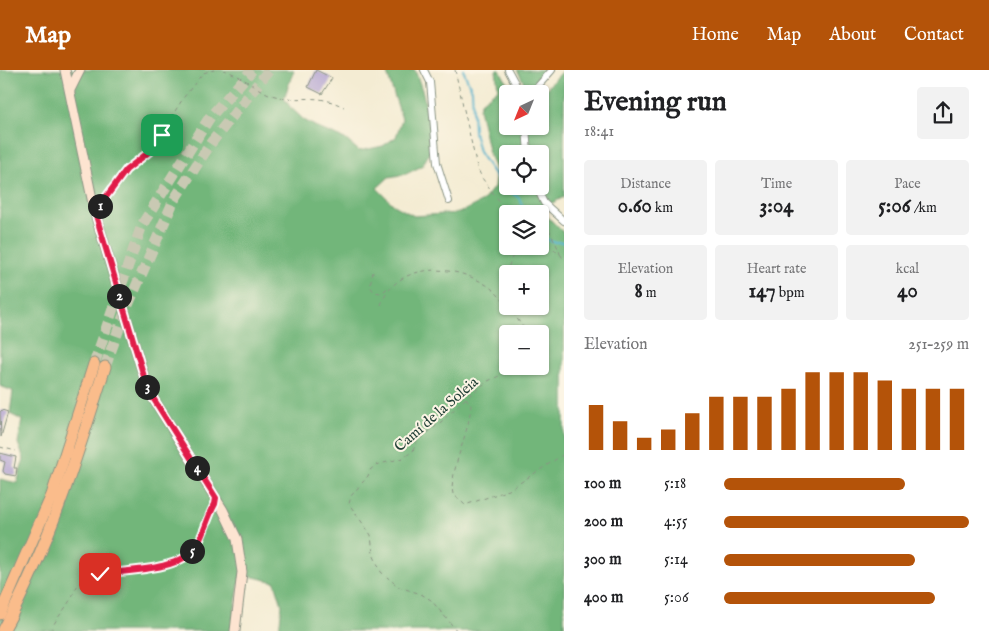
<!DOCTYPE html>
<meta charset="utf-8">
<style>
:root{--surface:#fff;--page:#f2f2f2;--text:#202124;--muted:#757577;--accent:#b45309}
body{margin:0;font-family:"IM FELL English",serif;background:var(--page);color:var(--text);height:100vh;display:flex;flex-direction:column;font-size:19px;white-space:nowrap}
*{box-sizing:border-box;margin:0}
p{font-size:16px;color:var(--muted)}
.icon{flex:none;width:28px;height:28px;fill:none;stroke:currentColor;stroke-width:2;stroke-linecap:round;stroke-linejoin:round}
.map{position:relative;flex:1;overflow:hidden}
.side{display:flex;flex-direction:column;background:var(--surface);width:425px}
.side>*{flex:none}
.needle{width:32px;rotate:223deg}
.controls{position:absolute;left:499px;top:15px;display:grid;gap:10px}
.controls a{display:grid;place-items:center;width:50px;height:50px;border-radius:5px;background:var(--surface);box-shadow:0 1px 4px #0004;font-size:25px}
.pin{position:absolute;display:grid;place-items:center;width:42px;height:42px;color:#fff;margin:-21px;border-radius:10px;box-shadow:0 2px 8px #0006}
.km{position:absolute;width:25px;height:25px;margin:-12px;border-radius:50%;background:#222;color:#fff;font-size:14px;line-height:25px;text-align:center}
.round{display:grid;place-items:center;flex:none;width:52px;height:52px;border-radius:5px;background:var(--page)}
.overview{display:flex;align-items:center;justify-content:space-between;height:85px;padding:0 20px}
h1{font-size:28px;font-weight:800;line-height:38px}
.stats{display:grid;grid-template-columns:repeat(3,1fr);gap:8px;height:85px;padding:5px 20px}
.stats div{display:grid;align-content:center;border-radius:5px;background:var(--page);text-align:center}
.stats b{font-size:21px;font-weight:800}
.stats small{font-size:14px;font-weight:400}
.stats p{font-size:14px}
.chart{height:140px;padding:10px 20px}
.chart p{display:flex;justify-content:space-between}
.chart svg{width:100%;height:90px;margin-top:5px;stroke:var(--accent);stroke-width:6}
ul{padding:0 20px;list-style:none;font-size:16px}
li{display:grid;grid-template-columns:80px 60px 1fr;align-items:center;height:38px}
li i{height:12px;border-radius:6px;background:var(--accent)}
header{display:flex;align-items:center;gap:30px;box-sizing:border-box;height:70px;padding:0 25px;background:var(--accent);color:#fff}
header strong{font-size:24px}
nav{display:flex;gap:28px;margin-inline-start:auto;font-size:18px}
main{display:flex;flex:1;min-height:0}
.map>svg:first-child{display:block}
.forest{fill:#72b67a;stroke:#487a57;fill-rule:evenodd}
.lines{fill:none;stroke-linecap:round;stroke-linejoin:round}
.stream{stroke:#4eb1cd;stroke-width:2}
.building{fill:#ae9fd0}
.motorway-tunnel{stroke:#c9c9b3;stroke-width:11;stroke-dasharray:11 5.5;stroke-linecap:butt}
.minor-casing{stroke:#8a9484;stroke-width:8}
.secondary-casing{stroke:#8a9484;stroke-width:11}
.motorway-casing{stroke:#8a9484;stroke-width:13}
.path{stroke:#8a9484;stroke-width:1;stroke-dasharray:4 4;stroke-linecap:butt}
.minor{stroke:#fff;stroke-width:6}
.secondary{stroke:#fde4d1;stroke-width:9}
.motorway{stroke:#fabc8b;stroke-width:11}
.route-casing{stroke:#fff;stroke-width:10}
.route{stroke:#e11d48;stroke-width:6}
.labels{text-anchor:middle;stroke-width:4;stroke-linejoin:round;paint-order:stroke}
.street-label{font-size:15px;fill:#1f3d34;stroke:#fcf5e5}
</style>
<header>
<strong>Map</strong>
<nav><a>Home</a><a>Map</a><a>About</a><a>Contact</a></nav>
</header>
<main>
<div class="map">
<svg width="564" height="561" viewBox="0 0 564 561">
<rect width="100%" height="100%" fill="#fcf5e5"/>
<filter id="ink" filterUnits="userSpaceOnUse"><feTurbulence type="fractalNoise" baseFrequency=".02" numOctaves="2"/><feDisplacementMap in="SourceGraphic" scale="10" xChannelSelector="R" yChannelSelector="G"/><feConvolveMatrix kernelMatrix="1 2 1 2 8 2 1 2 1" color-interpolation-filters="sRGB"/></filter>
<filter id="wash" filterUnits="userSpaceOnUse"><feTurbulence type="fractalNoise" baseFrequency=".0096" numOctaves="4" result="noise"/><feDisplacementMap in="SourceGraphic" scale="20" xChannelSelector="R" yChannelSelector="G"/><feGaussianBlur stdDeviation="1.12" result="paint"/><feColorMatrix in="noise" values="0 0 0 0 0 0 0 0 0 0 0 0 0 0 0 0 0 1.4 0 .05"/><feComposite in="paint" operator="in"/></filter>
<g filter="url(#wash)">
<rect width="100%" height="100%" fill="#f4ecd3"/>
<g class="forest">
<path d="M0 0H294L284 28 290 37 304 50 320 59 345 69 359 81 383 76 396 67 402 49 386 0H415L423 23 431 62V80L422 96 406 104 389 107 377 118 394 135 414 146 459 143 483 131 494 117 496 102 489 84 479 38 482 31 498 19 496 0H500L513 24H508V56H540V25L564 0V127L550 134 544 143 564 163V561H279L282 535 275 512 241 504 231 561H0V409L17 413 24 389 18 373 22 350 10 344 13 321 0 316ZM508 84H540V116H508ZM508 144H540V176H508ZM508 204H540V236H508ZM508 264H540V296H508Z"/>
<path d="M517 0H546L529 21Z"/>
</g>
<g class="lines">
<g class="stream">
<path d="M463 0 472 20 474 62 479 82 502 116 519 128 526 144"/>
<path d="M540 165 552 172H564"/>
</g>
</g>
<g id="blocks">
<g class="building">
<path d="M316 0 332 8 322 24 308 17Z"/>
<path d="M2 340 8 342 1 367 0 342Z"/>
<path d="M0 383 16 387 14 398H17L16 406 5 404 3 401 5 392 0 390Z"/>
</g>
</g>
</g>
<g filter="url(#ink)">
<use href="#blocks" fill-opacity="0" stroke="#8a9484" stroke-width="1"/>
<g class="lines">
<g class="motorway-tunnel">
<path d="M94 294 142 155 210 47 252 0"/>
<path d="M105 297 125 242 174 130 211 73 269 0"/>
</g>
<defs>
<g id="minor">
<path d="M424 0 430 12 437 93 449 131"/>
<path d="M508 0 521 24"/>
<path d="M531 24 552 0"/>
<path d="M526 56 528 84"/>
<path d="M536 116 544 133 564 151"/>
</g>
<g id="secondary">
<path d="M65 0 95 143 148 320 223 440 237 469 242 502 235 561"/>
<path d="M70 20 80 0"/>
</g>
<g id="motorway">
<path d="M0 544 52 425 94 294"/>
<path d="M3 561C48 478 77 387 105 297"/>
</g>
</defs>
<use href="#minor" class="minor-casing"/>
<use href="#secondary" class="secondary-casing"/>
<use href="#motorway" class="motorway-casing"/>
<g class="path">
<path d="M223 0C243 5 256 21 275 26 303 33 314 22 344 37"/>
<path d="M455 0 477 97 482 108 509 144"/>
<path d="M101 134 126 100 149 82 184 27 203 3 214 0"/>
<path d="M546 144C543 154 557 172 560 184"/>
<path d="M540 171 560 184 564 190"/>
<path d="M373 202 370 216 374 222 381 223 388 218"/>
<path d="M509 204 508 198 514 182 511 176"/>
<path d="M381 235C396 190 459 193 492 219 498 224 502 230 508 236"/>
<path d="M508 236 528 264"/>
<path d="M466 328 471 335C469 363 454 390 452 418L453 424 465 435 509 420 564 384"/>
<path d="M0 377 16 381"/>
<path d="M51 561C53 552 64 541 69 532 73 527 74 520 78 515 93 494 162 505 185 488 202 475 203 455 213 438"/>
<path d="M457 561 431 530 421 524 399 517 381 502 373 484 371 465 349 434 351 426 368 406 370 400 376 395 403 388 413 381 416 372 441 352 466 328 488 311 521 296"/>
</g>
<use href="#minor" class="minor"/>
<use href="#secondary" class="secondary"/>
<use href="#motorway" class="motorway"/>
</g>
</g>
<g class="lines" filter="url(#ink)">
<defs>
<path id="route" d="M100 504C127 500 180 501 196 477 204 464 207 448 215 434L216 428 148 320 95 142 126 100 149 82 162 65"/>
</defs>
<use href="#route" class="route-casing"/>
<use href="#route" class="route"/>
</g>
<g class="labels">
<g class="street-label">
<text transform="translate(436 344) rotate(-41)" y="5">Camí de la Soleia</text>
</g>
</g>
</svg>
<div class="controls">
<a><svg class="needle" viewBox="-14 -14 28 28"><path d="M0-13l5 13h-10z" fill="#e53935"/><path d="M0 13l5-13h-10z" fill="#757577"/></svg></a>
<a><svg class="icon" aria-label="locate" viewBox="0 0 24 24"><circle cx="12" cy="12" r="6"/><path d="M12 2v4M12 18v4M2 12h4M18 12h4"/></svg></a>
<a><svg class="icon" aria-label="layers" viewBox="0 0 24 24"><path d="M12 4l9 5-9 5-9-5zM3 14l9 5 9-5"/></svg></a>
<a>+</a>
<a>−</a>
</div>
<div class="pin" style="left:162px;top:65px;background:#1e9e55"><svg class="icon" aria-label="arrive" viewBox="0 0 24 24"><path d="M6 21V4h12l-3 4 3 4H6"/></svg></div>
<div class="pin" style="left:100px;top:504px;background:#d93025"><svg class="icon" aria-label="check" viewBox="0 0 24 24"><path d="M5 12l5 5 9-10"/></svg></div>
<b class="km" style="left:100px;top:136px">1</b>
<b class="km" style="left:119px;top:226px">2</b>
<b class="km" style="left:147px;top:317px">3</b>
<b class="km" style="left:197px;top:398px">4</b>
<b class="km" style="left:192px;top:481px">5</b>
</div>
<section class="side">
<div class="overview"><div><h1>Evening run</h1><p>18:41</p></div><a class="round"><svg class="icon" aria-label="share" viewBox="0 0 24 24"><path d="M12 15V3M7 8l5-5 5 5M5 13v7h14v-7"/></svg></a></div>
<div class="stats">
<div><p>Distance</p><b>0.60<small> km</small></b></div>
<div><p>Time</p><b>3:04</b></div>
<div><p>Pace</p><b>5:06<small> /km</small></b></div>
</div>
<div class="stats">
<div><p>Elevation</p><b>8<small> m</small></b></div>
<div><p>Heart rate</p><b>147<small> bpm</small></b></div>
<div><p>kcal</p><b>40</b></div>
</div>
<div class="chart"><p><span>Elevation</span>251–259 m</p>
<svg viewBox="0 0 160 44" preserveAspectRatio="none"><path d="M5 44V22M15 44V30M25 44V38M35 44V34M45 44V26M55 44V18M65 44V18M75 44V18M85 44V14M95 44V6M105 44V6M115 44V6M125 44V10M135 44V14M145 44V14M155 44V14"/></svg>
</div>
<ul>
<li><b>100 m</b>5:18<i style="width:74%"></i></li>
<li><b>200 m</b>4:55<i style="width:100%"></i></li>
<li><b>300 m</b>5:14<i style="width:78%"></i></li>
<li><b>400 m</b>5:06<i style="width:86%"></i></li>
</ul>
</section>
</main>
